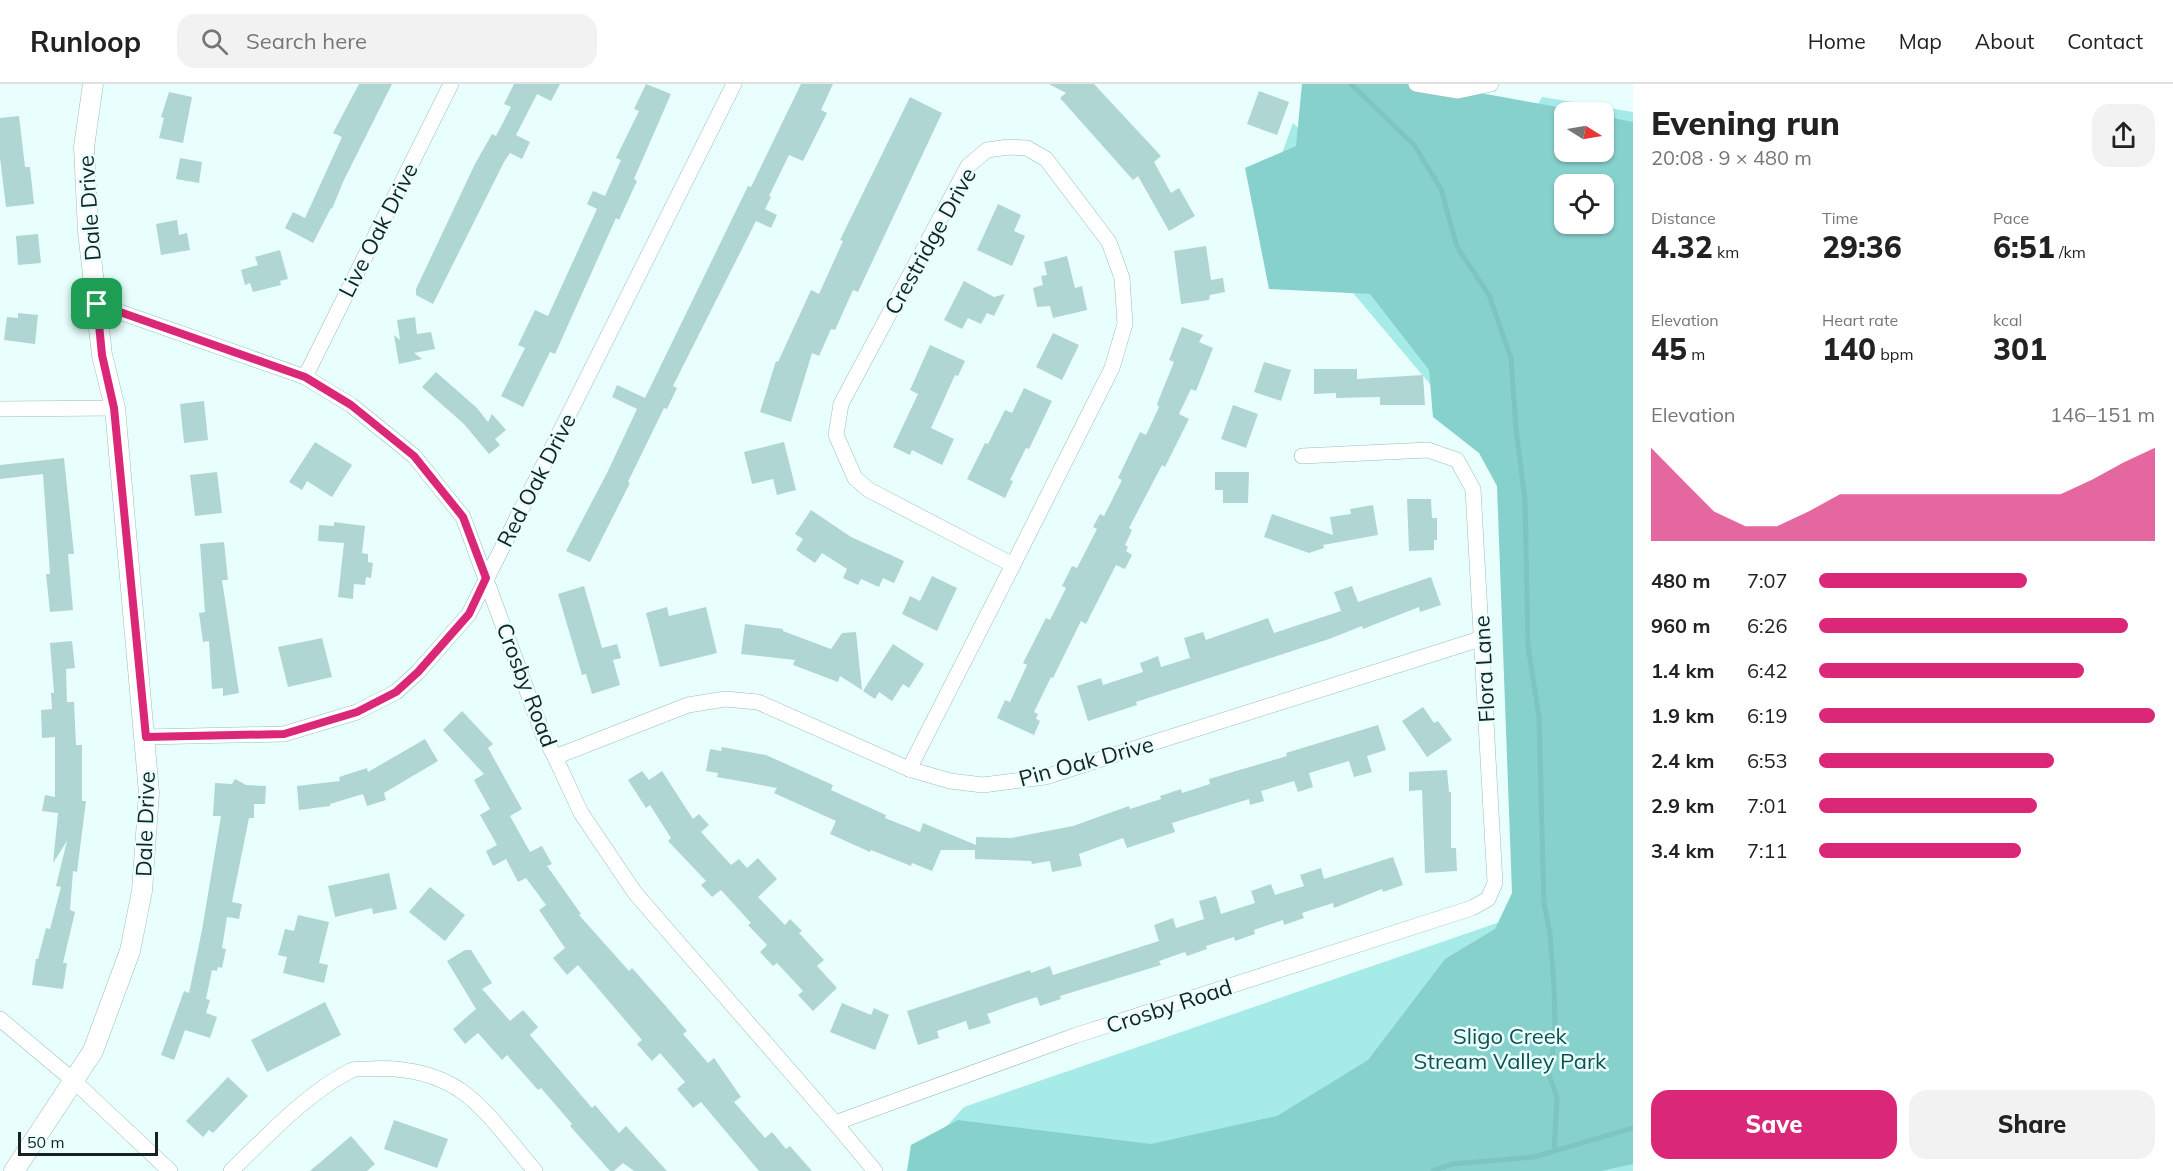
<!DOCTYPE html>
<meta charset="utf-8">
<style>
:root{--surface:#fff;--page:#f2f2f2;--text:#222;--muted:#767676;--line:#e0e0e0;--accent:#db2777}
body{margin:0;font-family:Mulish,sans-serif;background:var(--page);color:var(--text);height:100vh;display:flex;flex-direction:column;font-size:22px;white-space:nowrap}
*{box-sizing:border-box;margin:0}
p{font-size:20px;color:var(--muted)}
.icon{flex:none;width:33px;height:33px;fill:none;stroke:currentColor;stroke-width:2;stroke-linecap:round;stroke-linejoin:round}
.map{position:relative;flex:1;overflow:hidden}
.details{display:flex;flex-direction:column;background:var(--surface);width:540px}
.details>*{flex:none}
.needle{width:39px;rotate:101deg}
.tools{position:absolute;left:1554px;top:18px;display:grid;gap:12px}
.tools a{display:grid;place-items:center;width:60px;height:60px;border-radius:12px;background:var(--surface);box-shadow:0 2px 4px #0004;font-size:30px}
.scale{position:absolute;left:18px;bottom:15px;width:140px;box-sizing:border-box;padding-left:6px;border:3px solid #152323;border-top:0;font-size:16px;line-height:21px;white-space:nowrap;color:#152323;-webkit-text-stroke:4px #e8fffd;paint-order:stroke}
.pin{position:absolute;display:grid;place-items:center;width:51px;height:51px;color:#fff;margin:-26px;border-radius:12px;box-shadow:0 3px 9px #0006}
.round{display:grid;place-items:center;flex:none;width:63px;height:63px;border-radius:18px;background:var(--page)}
.headline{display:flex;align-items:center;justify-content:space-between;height:102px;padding:0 18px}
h1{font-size:33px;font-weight:800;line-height:45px}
.metrics{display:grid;grid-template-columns:repeat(3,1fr);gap:9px;height:102px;padding:6px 18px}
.metrics div{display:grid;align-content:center}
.metrics b{font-size:30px;font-weight:800}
.metrics small{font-size:16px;font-weight:400}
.metrics p{font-size:16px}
.chart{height:168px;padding:12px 18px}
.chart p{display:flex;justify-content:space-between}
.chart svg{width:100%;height:108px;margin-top:6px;fill:var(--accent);opacity:.7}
.cta{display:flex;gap:12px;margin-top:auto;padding:12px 18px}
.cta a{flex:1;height:69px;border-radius:18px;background:var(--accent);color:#fff;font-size:24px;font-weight:800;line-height:69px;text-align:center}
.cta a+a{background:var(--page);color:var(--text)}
ul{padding:0 18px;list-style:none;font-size:20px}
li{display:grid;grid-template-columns:96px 72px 1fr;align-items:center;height:45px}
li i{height:15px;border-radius:8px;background:var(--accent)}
header{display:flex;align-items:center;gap:36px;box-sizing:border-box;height:84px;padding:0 30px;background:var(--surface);border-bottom:2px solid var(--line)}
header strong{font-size:28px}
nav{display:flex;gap:33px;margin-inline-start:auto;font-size:21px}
.search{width:420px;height:54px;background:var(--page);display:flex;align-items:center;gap:15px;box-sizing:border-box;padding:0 21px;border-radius:18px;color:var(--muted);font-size:22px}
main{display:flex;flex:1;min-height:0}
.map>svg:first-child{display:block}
.green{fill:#a7ebe8;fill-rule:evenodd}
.forest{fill:#87d1cd;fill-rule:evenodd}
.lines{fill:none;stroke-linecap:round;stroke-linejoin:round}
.stream{stroke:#7cc5c2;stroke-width:5}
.building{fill:#b0d6d4}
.minor-casing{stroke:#99bebc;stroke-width:16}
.tertiary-casing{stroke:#99bebc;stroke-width:21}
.minor{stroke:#fff;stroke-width:15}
.tertiary{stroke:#fff;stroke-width:20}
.route-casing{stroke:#fff;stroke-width:12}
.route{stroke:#db2777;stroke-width:8}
.labels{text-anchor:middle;stroke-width:5;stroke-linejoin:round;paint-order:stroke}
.street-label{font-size:22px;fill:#152323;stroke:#e8fffd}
.park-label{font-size:22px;fill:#115250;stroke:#e8fffd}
</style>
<header>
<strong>Runloop</strong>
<div class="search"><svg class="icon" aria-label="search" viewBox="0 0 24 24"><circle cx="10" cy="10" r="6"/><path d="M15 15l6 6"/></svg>Search here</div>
<nav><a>Home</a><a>Map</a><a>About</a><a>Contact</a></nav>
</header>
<main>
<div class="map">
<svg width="1633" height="1087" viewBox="0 0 1633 1087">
<rect width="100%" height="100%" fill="#e8fffd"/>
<path class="green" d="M1542 13 1633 28V1087H906L964 1023 1526 829 1502 379 1445 318 1268 108 1293 39 1367 110 1456 169ZM1564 28H1604V68H1564ZM1564 100H1604V140H1564Z"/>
<path class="forest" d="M1302 0H1430L1585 28H1564V68H1604V32L1633 38V1080L1601 1087H907L911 1061 958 1036 1151 1060 1277 1032 1368 976 1445 875 1495 845 1512 809 1497 402 1479 369 1433 333 1429 286 1370 210 1269 205 1245 84 1296 62ZM1564 100H1604V140H1564Z"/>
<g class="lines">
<g class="stream">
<path d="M1351 0 1414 61 1441 105 1457 163 1489 211 1511 274 1516 345 1525 416 1528 562 1539 633 1544 820 1550 849 1554 903 1555 942 1552 972 1548 988 1557 1014 1554 1067"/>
<path d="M1433 1087 1452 1080 1534 1073 1633 1044"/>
</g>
</g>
<g class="building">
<path d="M359 0H392L343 98 332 125 331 124 313 159 285 144 293 128 305 134 342 53 333 49Z"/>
<path d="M514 0H560L551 17 537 10 516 51 530 58 522 75 510 69 504 78 433 220 416 211V205L475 80 492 50 496 52 511 23 504 20Z"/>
<path d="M646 0 671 10 634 95 637 97 619 136 616 134 555 270 550 268 523 323 501 312 525 264 518 261 535 226 548 232 597 125 587 120 593 107 605 112 621 76 616 74 639 27 634 25Z"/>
<path d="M801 0H833L821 26 827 29 803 77 789 71 769 112 771 113 765 125 777 131 771 144 756 137 673 302 677 304 667 325 664 324 628 398 630 399 590 478 566 467 607 389 637 325 612 313 617 301 645 314 748 102 751 103Z"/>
<path d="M1049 0H1094L1161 72 1154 78 1171 109 1179 104 1195 132 1169 147 1138 92 1133 96 1060 14 1066 9Z"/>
<path d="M1259 7 1289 18 1277 51 1247 40Z"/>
<path d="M169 8 192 13 183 59 159 54 164 34 161 33Z"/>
<path d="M910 13 942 29 858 208 853 206 835 246 831 245 819 272 812 269 791 338 760 328 776 277 778 278 811 206 819 210 843 157 840 156Z"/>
<path d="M19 32 25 83H30L34 120 6 123 0 74V34Z"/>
<path d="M180 74 202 78 199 99 176 95Z"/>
<path d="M998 120 1021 131 1014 147 1025 152 1012 182 977 166Z"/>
<path d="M177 136 179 151 187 149 190 166 161 171 156 140Z"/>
<path d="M38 150 41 179 18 181 16 152Z"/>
<path d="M1206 162 1211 196 1223 194 1225 208 1210 211 1209 216 1181 220 1174 167Z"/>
<path d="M280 166 288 195 280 197 281 201 253 208 250 199 245 201 241 186 258 181 255 173Z"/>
<path d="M1067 172 1075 204 1082 202 1087 226 1053 234 1050 222 1037 223 1033 204 1043 201 1041 192 1047 191 1044 178Z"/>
<path d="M964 197 994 213 1005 210 994 232 987 229 981 240 968 234 962 245 944 236Z"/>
<path d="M18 229 38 231 35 260 4 256 7 233 18 234Z"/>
<path d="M415 233 417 250 431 248 435 265 414 269 422 275 399 280 394 251 400 256 397 236Z"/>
<path d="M1182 243 1203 251 1199 258 1213 264 1196 307 1191 305 1179 330 1189 335 1165 383 1162 381 1129 444 1132 446 1125 461 1128 463 1126 467 1132 471 1125 485 1116 481 1086 540 1081 537 1053 594 1051 593 1034 628 1038 630 1036 635 1040 637 1034 651 997 634 1005 616 1010 618 1027 581 1023 579 1046 534 1050 536 1066 504 1062 502 1072 482 1077 484 1097 445 1093 443 1100 430 1104 432 1122 396 1118 394 1140 348 1146 351 1159 323 1157 320 1174 278 1169 276Z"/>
<path d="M1053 249 1079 261 1062 296 1036 283Z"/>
<path d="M930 261 965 277 958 292 955 291 931 344 954 355 942 381 912 366 910 371 893 363 918 310 910 306Z"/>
<path d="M1264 278 1291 286 1281 317 1254 308Z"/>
<path d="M1314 285H1357V295L1423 291 1425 321H1380V313L1336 314V309L1314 310Z"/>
<path d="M436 288 477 324 488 338 492 330 506 346 495 355 500 361 489 370 464 340 422 303Z"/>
<path d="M1024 304 1052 317 1029 365 1026 364 1010 396 1013 397 1005 414 967 395 985 359 988 360 1005 326 1012 329Z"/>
<path d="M204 317 208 356 184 359 180 320Z"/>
<path d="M1233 321 1258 330 1246 364 1221 355Z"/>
<path d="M315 358 352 381 332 413 307 397 302 406 289 398Z"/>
<path d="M784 358 796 406 777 411 773 395 752 400 744 368Z"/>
<path d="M64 374 74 470H68L73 526 50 528 46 490H50L43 390 0 395V381Z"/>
<path d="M217 388 222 429 195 432 190 391Z"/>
<path d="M1215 388H1249L1248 419H1223V406H1215Z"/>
<path d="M1407 415H1431L1432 434H1437V456H1434V466L1409 467Z"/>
<path d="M1373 421 1378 451 1323 461 1324 464 1309 469 1264 453 1272 430 1333 451 1330 433 1351 430 1350 425Z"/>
<path d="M811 426 851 453 904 477 894 499 883 494 879 503 861 495 858 501 843 494 847 485 822 469 815 479 796 466 803 455 795 450Z"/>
<path d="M334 438 365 442 362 469 368 470V478L373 479 371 494 366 493 365 501 354 500 353 515 338 513 344 459 318 457 319 441 334 442Z"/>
<path d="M224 458 228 496H222L239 609 223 612V604L212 605 209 557 203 558 199 529 205 528 200 460Z"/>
<path d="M932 492 957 504 937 547 902 530 910 512 920 517Z"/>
<path d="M1431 493 1441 521 1420 528 1419 523 1363 545 1362 542 1329 555 1136 618 1137 621 1088 637 1077 602 1101 594 1103 601 1143 588 1140 579 1158 572 1161 583 1190 574 1184 554 1203 548 1206 556 1268 534 1274 549 1341 527 1334 508 1352 502 1358 518Z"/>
<path d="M584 502 602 564 617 560 621 574 613 576 620 601 592 610 586 590 582 591 558 510Z"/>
<path d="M667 523 669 532 706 523 717 569 660 583 646 529Z"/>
<path d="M745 540 783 545V547L831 565 842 549 856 548 862 606 840 592 838 598 793 581 795 576 741 570Z"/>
<path d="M322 554 332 593 288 603 278 563Z"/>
<path d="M72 557 75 584 66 585 67 618H74L76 661H82V717H86L77 788 73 787 70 826 75 828 63 879H67L63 905 32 901 36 875H38L46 844 50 845 61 803 56 802 67 757 53 779 58 729 42 727 45 711 55 713V653L42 654 41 626 52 625 51 609H54L50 559Z"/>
<path d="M893 560 924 580 909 604 903 600 892 617 879 608 875 615 863 607Z"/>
<path d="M1423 623 1434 639 1438 637 1452 656 1427 673 1402 637Z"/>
<path d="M462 627 493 660 488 664 522 725 510 732 530 768 542 762 552 780 547 782 581 830 579 831 629 887 632 884 664 920 687 947 683 950 708 979 714 974 741 1013 734 1018 765 1054 772 1048 786 1065 790 1062 812 1087H759L701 1018 693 1024 677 1005 685 998 660 969 652 977 637 960 642 956 578 881 567 891 553 874 565 864 539 826 546 821 526 794 518 798 506 775 493 782 486 767 497 761 480 731 490 725 474 696 484 690 443 646Z"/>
<path d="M1378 641 1386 666 1367 672 1372 688 1354 693 1349 677 1309 689 1313 703 1298 708 1294 697 1261 707 1264 717 1250 721 1249 715 1172 739 1175 748 1127 764 1123 754 1079 770 1082 782 1052 788 1050 777 1032 780 1031 777 975 775V766H941L932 787 912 779 911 782 871 766 870 768 830 750 836 737 774 709 777 704 717 693 718 689 706 687 710 665 721 667 722 663 766 671 833 701 831 706 886 731 885 734 920 748 923 739 976 761V753L1011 754 1073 742 1129 722 1130 725 1161 715 1160 712 1181 705 1182 709 1210 700 1209 695 1287 672 1286 669Z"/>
<path d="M425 655 438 677 384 709 386 716 367 722 363 710 330 720V722L299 726 297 702 340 697 339 693 367 684 368 688Z"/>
<path d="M1447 686 1449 708H1451V764H1456L1457 787 1425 789 1422 706 1409 707V688Z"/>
<path d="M642 687 649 696 662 687 693 735 699 730 709 741 701 748 731 781 739 775 747 784 758 774 777 795 758 813 785 841 790 835 802 847 799 849 824 876 817 882 837 904 813 927 798 911 803 907 777 879 773 882 760 868 767 861 748 841 751 839 721 806 712 813 701 801 706 797 668 757 671 754 650 721 646 724 628 696Z"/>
<path d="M235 695 246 701 266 702 265 720H254V734H249L232 818 242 820 239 835 227 833 222 864 226 865 222 884 218 883 217 887 212 886 206 915 210 916 206 929 217 933 210 954 185 946 174 976 161 971 184 907 189 909 202 846 221 732H213L215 699 232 700Z"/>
<path d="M1393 773 1403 801 1383 808 1382 805 1334 824 1333 819 1302 829 1304 834 1284 841 1283 836 1254 846 1255 850 1235 857 1234 853 1206 862 1207 865 1187 872 1185 868 1159 877 1161 881 1060 912 1061 915 1040 922 1037 913 1018 919 987 930 991 939 969 946 966 937 937 947 939 954 918 961 907 927 1030 886 1031 889 1050 882 1053 891 1159 857 1154 841 1173 834 1176 844 1204 835 1199 817 1216 812 1221 830 1255 819 1251 807 1271 800 1275 811 1304 802 1300 791 1321 784 1324 795Z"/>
<path d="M389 789 397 825 373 830 372 824 335 833 328 802Z"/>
<path d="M430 803 465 831 445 857 409 828Z"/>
<path d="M298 831 329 838 319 879 328 881 324 899 283 889 287 873 278 871 285 845 294 847Z"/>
<path d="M465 866H471L492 899 482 905 510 937 523 926 538 943 530 951 592 1024 595 1021 619 1049 626 1042 667 1087H634L623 1079 614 1087H610L570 1042 572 1040 541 1004 538 1006 507 971 502 976 478 949 465 960 453 945 476 925 447 877Z"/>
<path d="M325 918 341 951 267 988 251 956Z"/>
<path d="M842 919 871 931 874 924 889 931 875 966 830 948Z"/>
<path d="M228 993 248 1012 213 1049 209 1046 203 1053 186 1037Z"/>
<path d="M394 1036 448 1055 437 1084 384 1065Z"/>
<path d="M351 1052 375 1080 367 1087H310Z"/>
</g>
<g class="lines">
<defs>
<g id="minor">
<path d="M1416 0 1458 7 1491 0"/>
<path d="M1009 63 1027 64 1046 75 1109 158 1122 194 1125 240 1112 284 1013 481 869 406 855 394 836 351 841 320 968 82 987 66Z"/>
<path d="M97 220 305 293 351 321 414 372 463 433 544 653 555 673 581 729 635 809 835 1039 1074 952 1472 824 1488 815 1495 799 1473 405 1457 376 1428 366 1302 372"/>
<path d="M305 293 451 0"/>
<path d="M0 325 115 324"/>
<path d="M146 653 284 650 357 628 396 608 418 588 469 530 734 0"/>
<path d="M555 673 688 621 725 615 758 618 909 685 950 697 983 701 1045 693 1483 554"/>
<path d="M909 685 1013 481"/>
<path d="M0 935 74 997 170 1087"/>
<path d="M835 1039 875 1087"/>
<path d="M231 1087C266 1053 307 1009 350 987 355 984 362 985 368 985 401 983 432 988 460 1006 489 1026 512 1061 535 1087"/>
</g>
<path id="tertiary" d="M14 1087 93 967 130 867 142 807 149 709 115 324 102 271 88 147 84 63 93 0"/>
</defs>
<use href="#minor" class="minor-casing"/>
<use href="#tertiary" class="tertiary-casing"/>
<use href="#minor" class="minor"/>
<use href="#tertiary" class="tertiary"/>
</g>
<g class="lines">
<defs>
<path id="route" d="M97 220 305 293 351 321 414 372 463 433 486 494 469 530 418 588 396 608 357 628 284 650 146 653 114 324 102 271Z"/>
</defs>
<use href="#route" class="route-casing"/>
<use href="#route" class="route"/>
</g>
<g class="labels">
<g class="street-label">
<text transform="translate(89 124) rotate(-94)" y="8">Dale Drive</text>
<text transform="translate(378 146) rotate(-63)" y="8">Live Oak Drive</text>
<text transform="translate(930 157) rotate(-61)" y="8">Crestridge Drive</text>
<text transform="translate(536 396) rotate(-63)" y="8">Red Oak Drive</text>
<text transform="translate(1484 585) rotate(-93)" y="8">Flora Lane</text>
<text transform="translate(527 601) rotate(69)" y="8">Crosby Road</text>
<text transform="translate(1086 677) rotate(-15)" y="8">Pin Oak Drive</text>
<text transform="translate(145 740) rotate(-88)" y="8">Dale Drive</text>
<text transform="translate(1169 922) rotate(-18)" y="8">Crosby Road</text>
</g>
<g class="park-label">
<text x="1510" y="960">Sligo Creek<tspan x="1510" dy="25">Stream Valley Park</tspan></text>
</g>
</g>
</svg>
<div class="tools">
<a><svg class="needle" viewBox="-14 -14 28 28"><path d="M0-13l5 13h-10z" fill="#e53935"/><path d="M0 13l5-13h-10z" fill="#767676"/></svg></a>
<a><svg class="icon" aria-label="locate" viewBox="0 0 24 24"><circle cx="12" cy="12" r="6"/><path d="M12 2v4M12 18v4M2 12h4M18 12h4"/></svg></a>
</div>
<div class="scale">50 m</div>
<div class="pin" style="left:97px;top:220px;background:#1e9e55"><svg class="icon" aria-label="arrive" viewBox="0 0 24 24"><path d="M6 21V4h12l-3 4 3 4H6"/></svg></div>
</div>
<section class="details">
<div class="headline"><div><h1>Evening run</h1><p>20:08 · 9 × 480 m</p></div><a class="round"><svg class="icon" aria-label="share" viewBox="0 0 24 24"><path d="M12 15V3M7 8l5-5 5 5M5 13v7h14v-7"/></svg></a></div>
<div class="metrics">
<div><p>Distance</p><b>4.32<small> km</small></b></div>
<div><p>Time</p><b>29:36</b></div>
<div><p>Pace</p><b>6:51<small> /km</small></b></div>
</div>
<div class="metrics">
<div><p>Elevation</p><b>45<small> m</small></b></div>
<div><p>Heart rate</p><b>140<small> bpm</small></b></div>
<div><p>kcal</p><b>301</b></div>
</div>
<div class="chart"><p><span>Elevation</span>146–151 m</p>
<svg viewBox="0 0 160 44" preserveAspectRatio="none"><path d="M0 44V6L10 19L20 32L30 38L40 38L50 32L60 25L70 25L80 25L90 25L100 25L110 25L120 25L130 25L140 19L150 12L160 6V44z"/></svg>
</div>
<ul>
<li><b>480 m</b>7:07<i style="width:62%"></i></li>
<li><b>960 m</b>6:26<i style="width:92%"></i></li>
<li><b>1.4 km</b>6:42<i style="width:79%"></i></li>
<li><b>1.9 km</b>6:19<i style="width:100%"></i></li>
<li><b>2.4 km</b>6:53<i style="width:70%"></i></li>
<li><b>2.9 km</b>7:01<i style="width:65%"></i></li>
<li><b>3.4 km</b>7:11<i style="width:60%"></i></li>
</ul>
<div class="cta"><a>Save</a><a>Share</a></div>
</section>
</main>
